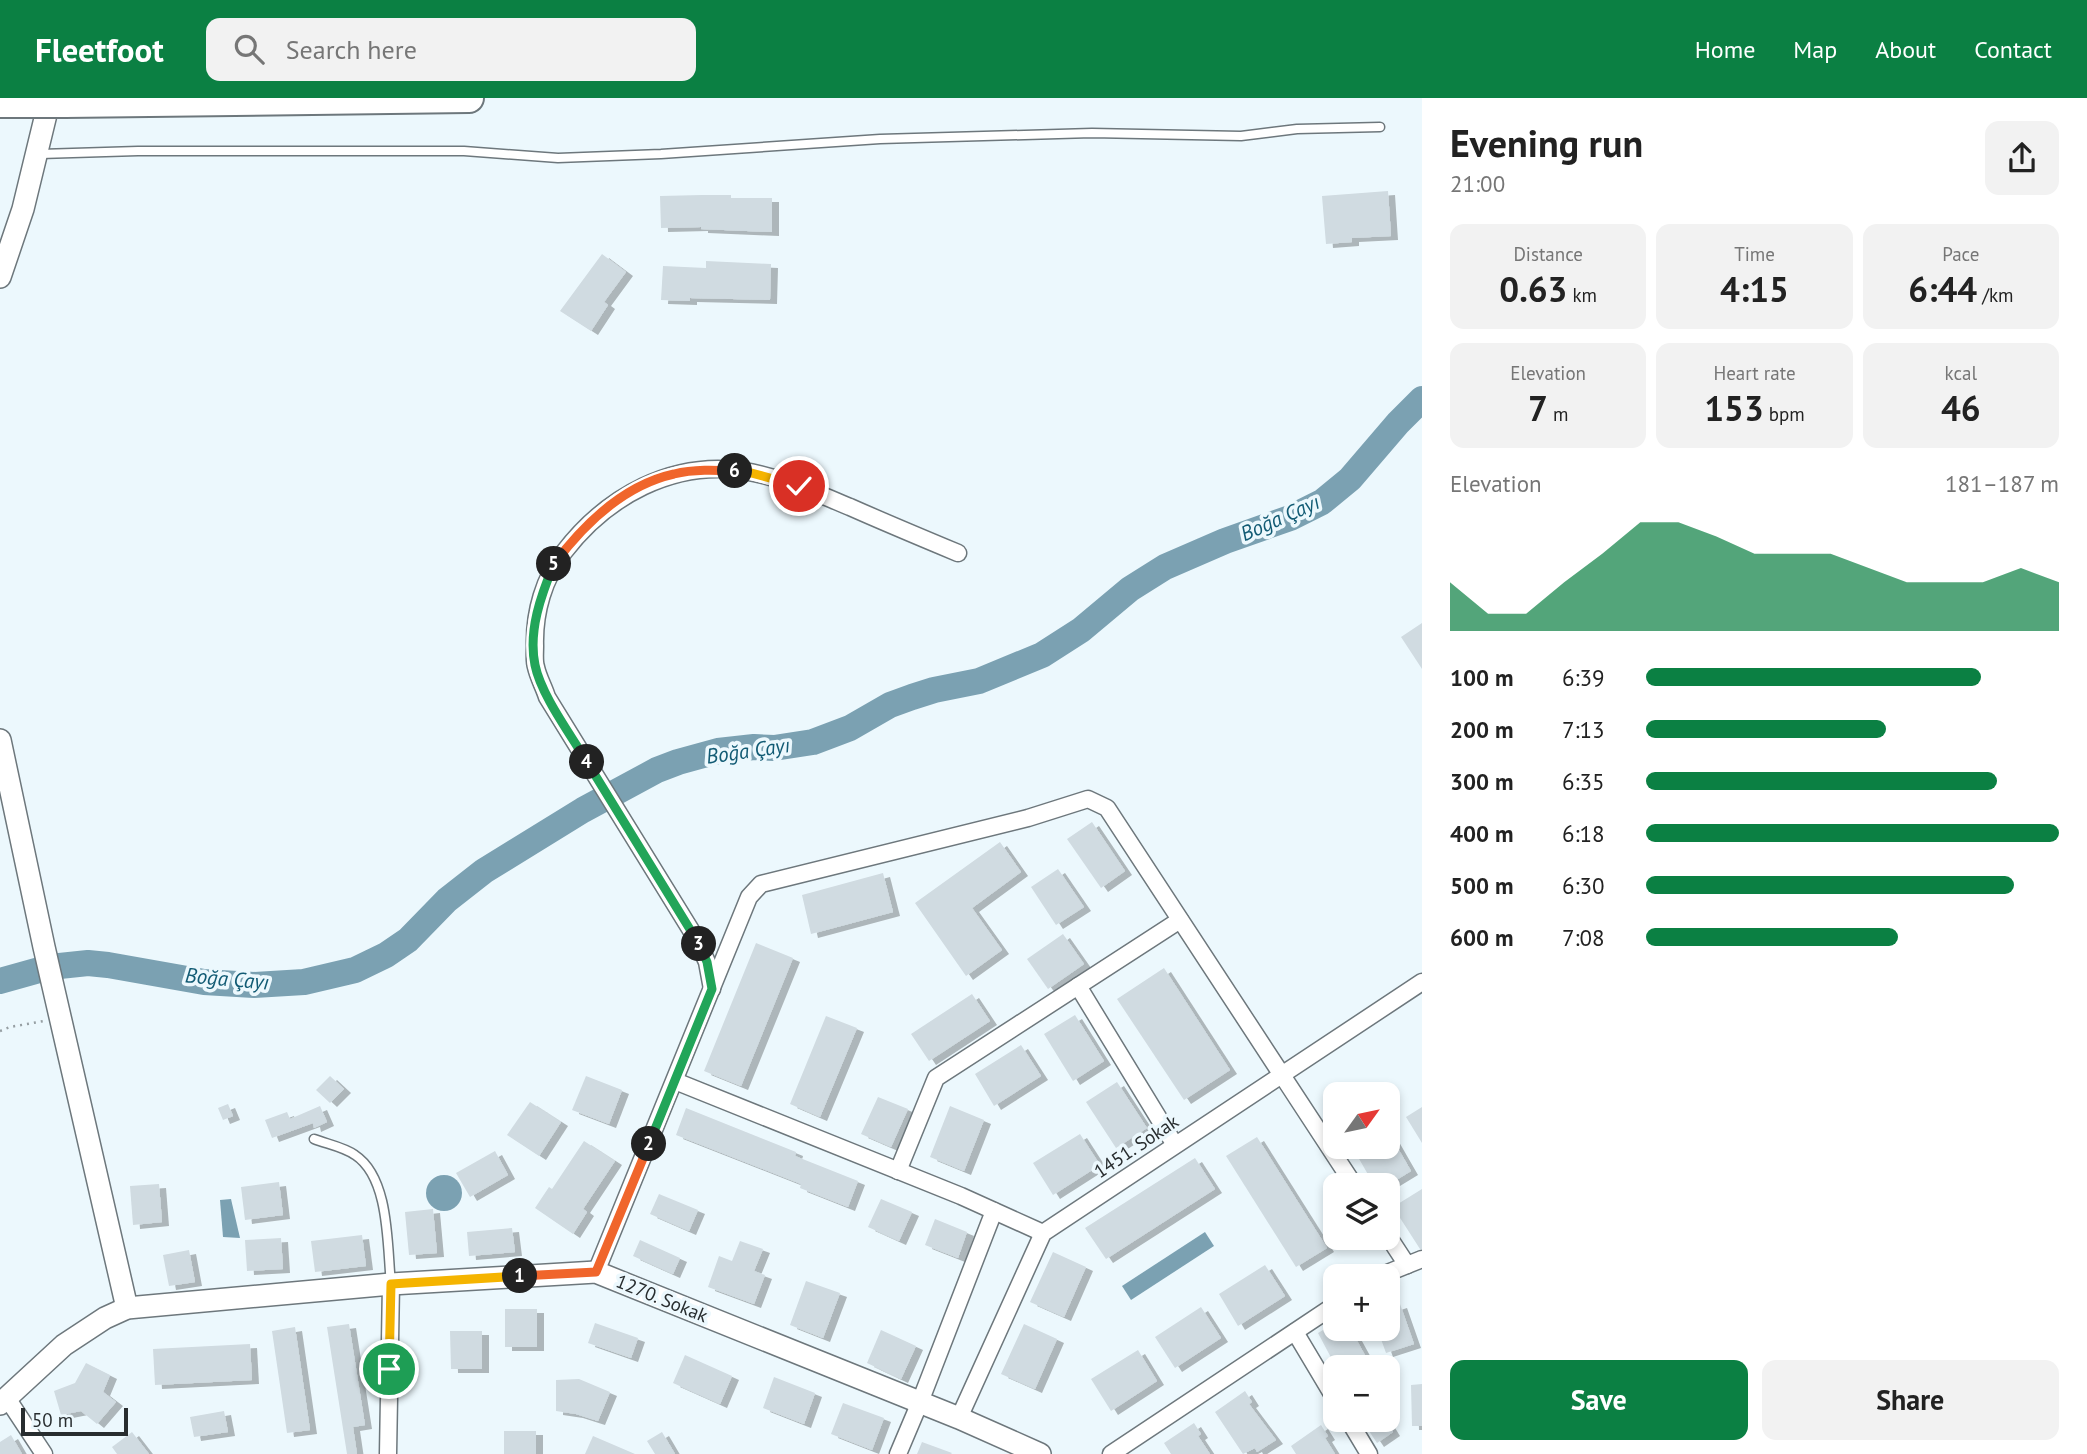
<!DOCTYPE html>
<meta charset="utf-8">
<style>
:root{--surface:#fff;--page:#f2f2f2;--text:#222;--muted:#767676;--accent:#0b8043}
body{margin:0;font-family:"PT Sans",sans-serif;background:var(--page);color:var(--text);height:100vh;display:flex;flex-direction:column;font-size:26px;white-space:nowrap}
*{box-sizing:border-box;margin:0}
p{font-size:23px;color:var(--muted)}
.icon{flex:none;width:38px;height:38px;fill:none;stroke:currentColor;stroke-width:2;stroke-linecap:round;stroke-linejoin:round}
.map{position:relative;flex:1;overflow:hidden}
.side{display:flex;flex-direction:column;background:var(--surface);width:665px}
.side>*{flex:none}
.needle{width:46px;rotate:57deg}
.controls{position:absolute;left:1323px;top:984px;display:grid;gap:14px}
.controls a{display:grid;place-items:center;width:77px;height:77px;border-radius:14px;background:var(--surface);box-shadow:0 4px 10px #0003;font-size:35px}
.scale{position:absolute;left:21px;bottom:18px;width:107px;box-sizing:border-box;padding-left:7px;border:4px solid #282d2f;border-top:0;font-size:19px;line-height:24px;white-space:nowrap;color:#282d2f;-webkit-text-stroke:5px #ecf8fd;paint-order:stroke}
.pin{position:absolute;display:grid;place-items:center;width:60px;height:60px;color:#fff;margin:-30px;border:4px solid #fff;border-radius:50%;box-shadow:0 2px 7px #0007}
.km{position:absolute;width:35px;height:35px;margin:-18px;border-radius:50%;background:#222;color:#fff;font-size:19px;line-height:35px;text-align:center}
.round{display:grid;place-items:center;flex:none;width:74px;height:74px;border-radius:14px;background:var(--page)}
.head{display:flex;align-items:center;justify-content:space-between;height:119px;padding:0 28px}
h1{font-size:38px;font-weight:800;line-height:52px}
.metrics{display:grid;grid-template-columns:repeat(3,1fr);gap:10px;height:119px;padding:7px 28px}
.metrics div{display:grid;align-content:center;border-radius:14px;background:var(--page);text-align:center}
.metrics b{font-size:35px;font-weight:800}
.metrics small{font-size:19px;font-weight:400}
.metrics p{font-size:19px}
.chart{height:196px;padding:14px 28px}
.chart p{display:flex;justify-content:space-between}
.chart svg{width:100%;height:126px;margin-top:7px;fill:var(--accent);opacity:.7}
.action{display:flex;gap:14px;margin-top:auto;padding:14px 28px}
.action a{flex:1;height:80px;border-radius:14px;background:var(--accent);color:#fff;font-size:28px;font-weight:800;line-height:80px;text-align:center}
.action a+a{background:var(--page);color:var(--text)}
ul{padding:0 28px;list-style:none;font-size:23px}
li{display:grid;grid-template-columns:112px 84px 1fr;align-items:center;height:52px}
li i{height:18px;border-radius:9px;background:var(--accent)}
header{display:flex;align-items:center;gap:42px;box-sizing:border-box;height:98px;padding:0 35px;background:var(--accent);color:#fff}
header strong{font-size:33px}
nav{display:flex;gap:38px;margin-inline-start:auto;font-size:24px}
.search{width:490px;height:63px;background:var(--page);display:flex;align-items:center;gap:18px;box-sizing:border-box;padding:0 24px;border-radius:14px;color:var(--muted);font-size:26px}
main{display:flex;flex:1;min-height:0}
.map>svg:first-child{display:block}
.water{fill:#7ba1b2}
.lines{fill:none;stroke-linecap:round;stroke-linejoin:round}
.river{stroke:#7ba1b2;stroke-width:26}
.building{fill:#d0dbe1;filter:url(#shadow)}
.lane-casing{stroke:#6d777c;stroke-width:11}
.street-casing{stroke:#6d777c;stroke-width:19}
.secondary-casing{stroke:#6d777c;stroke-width:24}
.highway-casing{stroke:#6d777c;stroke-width:32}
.path{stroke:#969fa3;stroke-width:2.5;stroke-dasharray:2 5;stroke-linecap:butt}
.lane{stroke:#fff;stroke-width:8}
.street{stroke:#fff;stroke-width:16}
.secondary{stroke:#fff;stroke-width:21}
.highway{stroke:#fff;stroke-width:28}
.highway-bridge-casing{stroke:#6d777c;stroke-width:32;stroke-linecap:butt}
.highway-bridge{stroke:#fff;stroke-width:28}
.split-1-casing{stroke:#fff;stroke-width:14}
.split-2-casing{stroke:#fff;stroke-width:14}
.split-3-casing{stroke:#fff;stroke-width:14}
.split-4-casing{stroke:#fff;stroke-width:14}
.split-5-casing{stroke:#fff;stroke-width:14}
.split-6-casing{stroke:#fff;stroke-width:14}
.split-7-casing{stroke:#fff;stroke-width:14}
.split-1{stroke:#f5b400;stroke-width:9}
.split-2{stroke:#f0652b;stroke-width:9}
.split-3{stroke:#22a559;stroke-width:9}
.split-4{stroke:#22a559;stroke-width:9}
.split-5{stroke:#22a559;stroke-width:9}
.split-6{stroke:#f0652b;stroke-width:9}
.split-7{stroke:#f5b400;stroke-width:9}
.labels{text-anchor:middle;stroke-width:7;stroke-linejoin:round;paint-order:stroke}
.street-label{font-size:19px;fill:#282d2f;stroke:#ecf8fd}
.water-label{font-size:21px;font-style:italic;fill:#125b74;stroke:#ecf8fd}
</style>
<header>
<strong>Fleetfoot</strong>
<div class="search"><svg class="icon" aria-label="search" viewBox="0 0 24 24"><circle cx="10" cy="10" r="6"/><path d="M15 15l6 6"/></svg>Search here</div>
<nav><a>Home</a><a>Map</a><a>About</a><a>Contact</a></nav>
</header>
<main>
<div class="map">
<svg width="1422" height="1356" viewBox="0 0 1422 1356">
<defs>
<filter id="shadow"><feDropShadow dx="7" dy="4" stdDeviation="0" flood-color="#0004"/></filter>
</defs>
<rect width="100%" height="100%" fill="#ecf8fd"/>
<g class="water">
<circle cx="444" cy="1095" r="18"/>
<path d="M231 1101 240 1140 223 1139 220 1102Z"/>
<path d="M1205 1134 1214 1148 1131 1202 1122 1188Z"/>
</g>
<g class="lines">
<path class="river" d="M0 883 50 869 88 865 108 867 204 884 254 887 304 884 355 872 386 857 408 842 447 802 484 773 583 712 657 672 678 664 718 653 754 649 774 650 813 644 850 630 890 607 912 599 934 592 979 583 1042 557 1081 532 1130 491 1165 469 1225 443 1290 420 1322 404 1350 381 1398 325 1422 301"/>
</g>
<g class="building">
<path d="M1388 93 1391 138 1352 140V144L1326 146 1322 98Z"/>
<path d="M702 97H731V100H772V134L701 131V129L661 130 660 98Z"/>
<path d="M602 156 626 174 604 204 608 207 591 233 560 213Z"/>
<path d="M706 163 771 166 770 202 690 200V203L661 202 663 168 706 170Z"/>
<path d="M1422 525V571L1401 539Z"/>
<path d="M1092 724 1125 773 1101 790 1067 741Z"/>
<path d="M1000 744 1021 774 972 810 1002 852 966 878 915 805Z"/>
<path d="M1058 771 1084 809 1056 827 1031 789Z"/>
<path d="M883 775 893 814 811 836 802 797Z"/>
<path d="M1063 836 1084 866 1048 891 1027 861Z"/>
<path d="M756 845 793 860 741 988 704 973Z"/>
<path d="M1164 870 1230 972 1184 1002 1117 901Z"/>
<path d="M972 896 990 923 929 963 911 936Z"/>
<path d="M1075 917 1104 963 1073 983 1044 936Z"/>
<path d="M826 918 857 930 820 1019 790 1006Z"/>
<path d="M1021 947 1041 978 994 1008 975 976Z"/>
<path d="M330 978 344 991 330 1005 316 992Z"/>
<path d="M586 978 622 992 609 1026 572 1012Z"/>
<path d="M1117 984 1147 1030 1116 1050 1086 1004Z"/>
<path d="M878 999 908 1011 891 1049 861 1036Z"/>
<path d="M530 1004 561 1024 539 1058 507 1037Z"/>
<path d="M228 1006 233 1018 223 1022 218 1010Z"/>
<path d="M320 1008 327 1024 314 1030 313 1025 272 1040 265 1022 287 1014 290 1021Z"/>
<path d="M950 1008 984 1022 964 1073 930 1059Z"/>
<path d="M1422 1009V1045L1406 1019Z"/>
<path d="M686 1010 796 1054 795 1058 858 1083 848 1109 800 1090 801 1086 676 1037Z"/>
<path d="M1388 1033 1411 1073 1388 1087H1374L1354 1052 1360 1048H1388Z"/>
<path d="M1080 1036 1100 1067 1053 1097 1033 1065Z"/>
<path d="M1257 1039 1327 1150 1296 1169 1226 1058Z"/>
<path d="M584 1043 615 1063 583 1111 587 1114 573 1136 535 1110 549 1089 552 1091Z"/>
<path d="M495 1053 508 1077 470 1099 456 1075Z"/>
<path d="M1195 1060 1215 1091 1106 1161 1085 1130Z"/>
<path d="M279 1084 283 1117 245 1122 241 1089Z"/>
<path d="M159 1086 162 1124 133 1127 130 1088Z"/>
<path d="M1422 1091V1151H1420L1393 1109Z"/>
<path d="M659 1096 698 1112 689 1133 650 1116Z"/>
<path d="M881 1101 912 1114 899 1143 868 1129Z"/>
<path d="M433 1111 437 1155 409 1157 405 1114Z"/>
<path d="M935 1121 967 1134 958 1160 925 1147Z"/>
<path d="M512 1130 515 1154 469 1158 467 1134Z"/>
<path d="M362 1137 366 1168 315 1174 311 1143Z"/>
<path d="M281 1140 283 1171 247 1173 245 1142Z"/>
<path d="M640 1142 680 1160 673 1176 633 1158Z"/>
<path d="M740 1143 763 1151 754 1173 765 1177 754 1206 708 1189 719 1158 732 1163Z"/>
<path d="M189 1152 195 1184 169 1188 163 1157Z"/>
<path d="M1053 1154 1086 1169 1064 1219 1030 1204Z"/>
<path d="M1265 1167 1285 1198 1238 1228 1219 1196Z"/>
<path d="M806 1183 840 1195 823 1240 790 1227Z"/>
<path d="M1400 1206 1414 1246 1386 1255 1377 1230H1388V1210Z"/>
<path d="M1201 1209 1221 1240 1175 1270 1155 1239Z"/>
<rect x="505" y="1211" width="32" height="38"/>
<path d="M595 1225 638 1240 631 1260 588 1245Z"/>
<path d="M1335 1225V1230H1350L1367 1261 1352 1269H1336L1318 1235Z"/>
<path d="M349 1226 365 1327 353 1329 357 1356H347L327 1229Z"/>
<path d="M1024 1226 1057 1241 1035 1291 1001 1276Z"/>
<path d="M295 1229 310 1332 287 1335 272 1233Z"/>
<path d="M881 1232 916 1248 901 1281 867 1265Z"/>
<path d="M450 1233H482V1271H451Z"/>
<path d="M250 1246 252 1282 155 1287 153 1251Z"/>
<path d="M1138 1252 1157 1283 1111 1313 1091 1281Z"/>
<path d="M685 1257 732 1278 720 1306 673 1285Z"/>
<path d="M86 1265 110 1277 103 1294 116 1304 97 1326 81 1313 61 1317 54 1293 75 1285Z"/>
<path d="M774 1279 815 1295 804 1326 763 1310Z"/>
<path d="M579 1281 610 1294 598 1323 576 1316 556 1313V1282Z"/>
<path d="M1422 1286V1328H1412L1411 1287Z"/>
<path d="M1245 1293 1252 1304 1249 1306 1276 1342 1257 1354 1255 1350 1243 1356 1215 1314Z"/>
<path d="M843 1305 884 1320 872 1352 831 1336Z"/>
<path d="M224 1313 228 1334 194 1339 190 1319Z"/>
<path d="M1361 1321H1385L1393 1334 1377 1345Z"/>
<path d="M1194 1325 1201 1336 1198 1338 1210 1356H1171L1164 1345Z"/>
<path d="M1321 1327 1328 1338 1325 1340 1335 1356H1296L1291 1348Z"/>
<rect x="504" y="1333" width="32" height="23"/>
<path d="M132 1334 149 1356H117L112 1349Z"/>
<path d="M662 1334 675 1356H655L647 1343Z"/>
<path d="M11 1337 22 1356H0V1344Z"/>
<path d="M593 1338 635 1356H585Z"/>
<path d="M922 1344 952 1355 951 1356H917Z"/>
</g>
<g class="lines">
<defs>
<g id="lane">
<path d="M40 56 138 53H464L558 60 661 56 880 41 1092 35 1241 38 1297 31 1380 29"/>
<path d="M314 1041C327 1046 344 1049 355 1057 390 1080 387 1148 391 1186"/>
</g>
<g id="street">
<path d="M1078 888 1175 1047"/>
<path d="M712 891 707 864 697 842 547 599C544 589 538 579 536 569 534 563 535 555 535 548 534 514 544 480 564 454 607 398 673 362 744 373 781 379 816 395 850 409 886 425 922 440 958 455"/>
<path d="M675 983 961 1098 1043 1135"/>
<path d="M898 1073 936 980 1180 822"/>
<path d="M1388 1138 1407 1167"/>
<path d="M596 1174 749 799 761 786 1028 720 1088 701 1107 710 1354 1087"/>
<path d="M1380 1178 1422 1161"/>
<path d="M1295 1234 1335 1301"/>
<path d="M7 1300 44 1356"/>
<path d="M959 1320 1043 1135 1422 884"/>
<path d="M1348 1321 1369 1356"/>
<path d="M388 1356 391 1186"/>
<path d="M898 1356 920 1304 994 1113"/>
<path d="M1111 1356 1335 1207"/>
</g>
<g id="secondary">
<path d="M0 179 23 111 50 0"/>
<path d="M0 642 44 849 127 1210"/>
<path d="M0 1306 64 1247 105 1220 127 1210 391 1186 596 1174 959 1320 1040 1356"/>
</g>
<g id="highway">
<path d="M0 5H29"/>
<path d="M65 5 469 0"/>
</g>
</defs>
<use href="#lane" class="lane-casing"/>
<use href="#street" class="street-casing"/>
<use href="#secondary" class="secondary-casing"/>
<use href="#highway" class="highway-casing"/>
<path class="path" d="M0 933 10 929 44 923"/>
<use href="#lane" class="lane"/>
<use href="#street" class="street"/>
<use href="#secondary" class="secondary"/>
<use href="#highway" class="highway"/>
<defs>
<path id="highway-bridge" d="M29 5H65"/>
</defs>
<use href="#highway-bridge" class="highway-bridge-casing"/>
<use href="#highway-bridge" class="highway-bridge"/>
</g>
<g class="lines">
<defs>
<path id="split-1" d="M389 1271 391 1186 520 1178"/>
<path id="split-2" d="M520 1178 596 1174 649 1046"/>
<path id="split-3" d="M649 1046 712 891 707 864 699 846"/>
<path id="split-4" d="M587 664 699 846"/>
<path id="split-5" d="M554 466C541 497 528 533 535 567 541 597 571 637 587 664"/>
<path id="split-6" d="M554 466C584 426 624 387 674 376 694 371 715 372 735 373"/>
<path id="split-7" d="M735 373H744L799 388"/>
</defs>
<use href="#split-1" class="split-1-casing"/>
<use href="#split-2" class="split-2-casing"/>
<use href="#split-3" class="split-3-casing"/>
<use href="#split-4" class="split-4-casing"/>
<use href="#split-5" class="split-5-casing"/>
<use href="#split-6" class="split-6-casing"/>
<use href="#split-7" class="split-7-casing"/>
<use href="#split-1" class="split-1"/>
<use href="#split-2" class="split-2"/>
<use href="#split-3" class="split-3"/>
<use href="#split-4" class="split-4"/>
<use href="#split-5" class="split-5"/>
<use href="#split-6" class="split-6"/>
<use href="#split-7" class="split-7"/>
</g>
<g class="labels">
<g class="street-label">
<text transform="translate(1136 1048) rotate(-34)" y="7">1451. Sokak</text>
<text transform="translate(662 1200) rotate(22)" y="7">1270. Sokak</text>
</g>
<g class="water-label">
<text transform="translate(1280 420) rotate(-24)" y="7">Boğa Çayı</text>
<text transform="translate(748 653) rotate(-8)" y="7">Boğa Çayı</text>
<text transform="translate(227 881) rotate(5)" y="7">Boğa Çayı</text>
</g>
</g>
</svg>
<div class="controls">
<a><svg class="needle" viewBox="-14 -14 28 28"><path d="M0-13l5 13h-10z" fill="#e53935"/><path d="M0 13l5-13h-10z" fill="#767676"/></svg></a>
<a><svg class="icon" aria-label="layers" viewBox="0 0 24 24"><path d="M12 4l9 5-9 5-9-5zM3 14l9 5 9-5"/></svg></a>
<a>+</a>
<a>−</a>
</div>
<div class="scale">50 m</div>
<div class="pin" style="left:389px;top:1271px;background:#1e9e55"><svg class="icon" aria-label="arrive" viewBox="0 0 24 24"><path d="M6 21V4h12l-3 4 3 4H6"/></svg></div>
<div class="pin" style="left:799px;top:388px;background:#d93025"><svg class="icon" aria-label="check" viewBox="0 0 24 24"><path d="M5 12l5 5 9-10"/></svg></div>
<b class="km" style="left:520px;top:1178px">1</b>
<b class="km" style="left:649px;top:1046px">2</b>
<b class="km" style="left:699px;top:846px">3</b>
<b class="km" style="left:587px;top:664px">4</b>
<b class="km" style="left:554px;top:466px">5</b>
<b class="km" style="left:735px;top:373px">6</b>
</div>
<section class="side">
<div class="head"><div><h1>Evening run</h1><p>21:00</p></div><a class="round"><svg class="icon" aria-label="share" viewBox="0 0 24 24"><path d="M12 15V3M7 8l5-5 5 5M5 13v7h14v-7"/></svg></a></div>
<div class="metrics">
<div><p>Distance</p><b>0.63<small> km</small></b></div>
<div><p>Time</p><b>4:15</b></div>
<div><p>Pace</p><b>6:44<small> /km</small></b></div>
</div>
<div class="metrics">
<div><p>Elevation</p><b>7<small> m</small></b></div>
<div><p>Heart rate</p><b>153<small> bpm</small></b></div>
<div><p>kcal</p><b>46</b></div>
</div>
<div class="chart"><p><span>Elevation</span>181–187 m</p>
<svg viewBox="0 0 160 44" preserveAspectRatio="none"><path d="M0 44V27L10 38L20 38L30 27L40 17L50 6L60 6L70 11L80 17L90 17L100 17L110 22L120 27L130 27L140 27L150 22L160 27V44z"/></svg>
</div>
<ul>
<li><b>100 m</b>6:39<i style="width:81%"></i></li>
<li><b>200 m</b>7:13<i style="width:58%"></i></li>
<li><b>300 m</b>6:35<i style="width:85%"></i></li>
<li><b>400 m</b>6:18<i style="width:100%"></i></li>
<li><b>500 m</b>6:30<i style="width:89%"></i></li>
<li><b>600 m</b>7:08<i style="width:61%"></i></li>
</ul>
<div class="action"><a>Save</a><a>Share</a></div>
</section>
</main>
